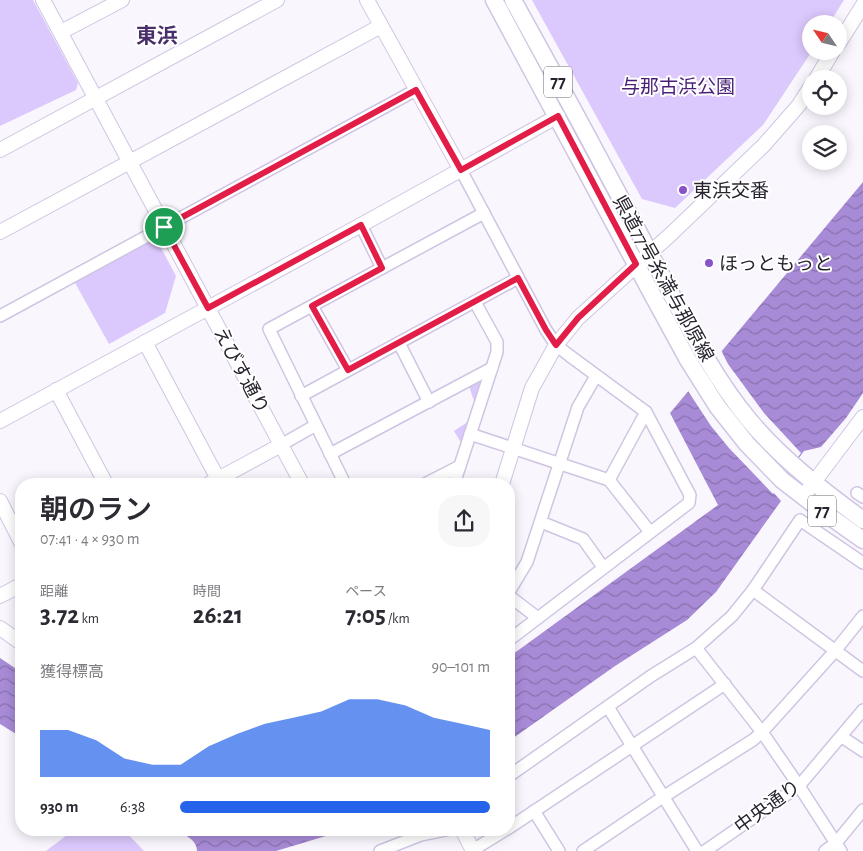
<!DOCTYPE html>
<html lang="ja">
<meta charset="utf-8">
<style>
:root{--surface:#fff;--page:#f7f7f7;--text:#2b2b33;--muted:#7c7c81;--accent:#2563eb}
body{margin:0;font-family:"Alegreya Sans","Noto Sans JP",sans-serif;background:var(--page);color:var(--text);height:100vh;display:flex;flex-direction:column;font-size:19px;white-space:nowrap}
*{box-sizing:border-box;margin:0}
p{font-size:16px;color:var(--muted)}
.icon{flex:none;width:28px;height:28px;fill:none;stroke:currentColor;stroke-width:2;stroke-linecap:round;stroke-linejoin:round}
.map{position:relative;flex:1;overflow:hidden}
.side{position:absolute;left:15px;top:478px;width:500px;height:358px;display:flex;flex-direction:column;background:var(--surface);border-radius:20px;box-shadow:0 2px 12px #0003}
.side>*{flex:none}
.needle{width:32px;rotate:305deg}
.tools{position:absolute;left:802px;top:15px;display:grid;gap:10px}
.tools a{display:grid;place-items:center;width:45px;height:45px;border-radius:50%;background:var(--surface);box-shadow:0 2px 12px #0003;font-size:25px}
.pin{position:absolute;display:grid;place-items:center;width:42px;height:42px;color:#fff;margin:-21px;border:2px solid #fff;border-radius:50%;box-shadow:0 1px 5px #0007}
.round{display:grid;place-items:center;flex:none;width:52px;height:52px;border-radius:20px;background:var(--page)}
.summary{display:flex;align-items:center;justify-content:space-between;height:85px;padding:0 25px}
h1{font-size:28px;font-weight:600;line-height:38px}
.figures{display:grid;grid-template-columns:repeat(3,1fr);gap:8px;height:85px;padding:5px 25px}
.figures div{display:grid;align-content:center}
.figures b{font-size:25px;font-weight:600}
.figures small{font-size:14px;font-weight:400}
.figures p{font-size:14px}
.chart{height:140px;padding:10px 25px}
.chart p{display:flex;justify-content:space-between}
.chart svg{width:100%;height:90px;margin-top:5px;fill:var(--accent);opacity:.7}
ul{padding:0 25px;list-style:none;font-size:16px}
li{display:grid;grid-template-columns:80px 60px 1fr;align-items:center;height:38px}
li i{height:12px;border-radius:6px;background:var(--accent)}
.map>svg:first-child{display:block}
.green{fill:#dbc8fc}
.water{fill:url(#water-waves)}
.pier{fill:#f9f7fd}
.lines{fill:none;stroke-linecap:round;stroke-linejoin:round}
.minor-casing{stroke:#cfc5e2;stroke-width:14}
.tertiary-casing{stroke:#cfc5e2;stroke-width:16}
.primary-casing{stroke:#cfc5e2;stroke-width:19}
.minor{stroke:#fff;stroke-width:11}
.tertiary{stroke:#fff;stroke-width:14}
.primary{stroke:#fff;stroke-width:16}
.route-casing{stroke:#fff;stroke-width:10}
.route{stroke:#e11d48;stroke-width:6}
.poi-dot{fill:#8852ca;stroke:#fff;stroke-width:2}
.labels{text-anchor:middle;stroke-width:4;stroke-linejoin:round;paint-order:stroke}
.shield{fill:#fff;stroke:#68666d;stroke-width:1}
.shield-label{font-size:18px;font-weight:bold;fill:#28242f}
.park-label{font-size:19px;fill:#4a1f77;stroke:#fff}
.poi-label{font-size:19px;fill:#28242f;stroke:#fff;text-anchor:start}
.street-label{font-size:19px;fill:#28242f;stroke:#fff}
.quarter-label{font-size:21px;font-weight:bold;fill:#482f69;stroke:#fff}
</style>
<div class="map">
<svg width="863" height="851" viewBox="0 0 863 851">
<defs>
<pattern id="water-waves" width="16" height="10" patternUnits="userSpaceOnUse" patternTransform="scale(1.25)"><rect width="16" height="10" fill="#a88bd6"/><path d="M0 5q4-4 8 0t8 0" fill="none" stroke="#8971ae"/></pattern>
</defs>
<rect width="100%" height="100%" fill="#f9f7fd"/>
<g class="green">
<path d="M0 0H33L78 83 76 90 0 126Z"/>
<path d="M532 0H844L829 24H811L812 51 763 125 675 208 642 199Z"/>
<path d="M148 240 159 244 176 276 165 313 109 344 74 281Z"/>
<path d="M483 378 475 404 469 386Z"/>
<path d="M469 421 463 446 454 431Z"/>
<path d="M75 829H99L106 832 123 829 144 851H46Z"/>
</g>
<g class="water">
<path d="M863 182V393L846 418 821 447 804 451 773 492 781 501 716 592 687 620 615 666 509 741V657L718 505 670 413Z"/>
<path d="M0 658 21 672V737L0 724Z"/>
<path d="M174 829H349L276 851H197C197 839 183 834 174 829Z"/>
</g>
<path class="pier" d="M721 350 728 364 764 413 801 453 773 494 729 448 711 426 688 391Z"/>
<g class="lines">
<defs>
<g id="minor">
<path d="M461 170 546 330 556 345 570 356 646 412 690 495 689 503 509 640"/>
<path d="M361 225 382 268"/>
<path d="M312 306 348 370"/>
<path d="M0 316 416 90"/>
<path d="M399 343 429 402"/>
<path d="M301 396 518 278"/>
<path d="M470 434 609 480 650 532"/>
<path d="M281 445 316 425"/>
<path d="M330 454 492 368"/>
<path d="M609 480 646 412"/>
<path d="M345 484 269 329 484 213"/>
<path d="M425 484 460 466"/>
<path d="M454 484 497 352V342L475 302"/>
<path d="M857 493 863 497"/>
<path d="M541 522 583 539 603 567"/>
<path d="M753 590 863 671"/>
<path d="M509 592 527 562 578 407 596 376"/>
<path d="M509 596 538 618"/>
<path d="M696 648 762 732 799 786 841 851"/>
<path d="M608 707 697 851"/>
<path d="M842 737 863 751"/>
<path d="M509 776 651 676 696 648 732 616 753 590 800 520 863 563"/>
<path d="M534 811 559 851"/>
<path d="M509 828 725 684"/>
<path d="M473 850 507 829"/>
<path d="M380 851 421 835 450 829"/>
<path d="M583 851 663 797 753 740 762 732 835 651 863 616"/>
<path d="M705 851 799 786 863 710"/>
<path d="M825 851 836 843 863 810"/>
</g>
<g id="tertiary">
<path d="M43 0 302 484"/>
<path d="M367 0 461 170"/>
<path d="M61 32 122 0"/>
<path d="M839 43 863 5"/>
<path d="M816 79 833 51"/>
<path d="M0 150 277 0"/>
<path d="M0 232 381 26"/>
<path d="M145 342 218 479"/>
<path d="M56 390 106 484"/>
<path d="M0 421 361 225 558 116"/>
<path d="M209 484 281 445"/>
<path d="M502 484 532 388 556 345 578 318 671 234 764 145 799 105 811 86"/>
<path d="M808 490 863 417"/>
<path d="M0 501 21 542"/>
<path d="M0 596 21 585"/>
<path d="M0 628 21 643"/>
<path d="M462 829 473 851"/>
</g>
<g id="primary">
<path d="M494 0 652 294 688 360 717 406 747 444 782 480 822 511 863 540"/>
<path d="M513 0C559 83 605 168 649 252 680 309 708 371 750 421 782 459 822 490 863 520"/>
</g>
</defs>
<use href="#minor" class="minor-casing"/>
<use href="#tertiary" class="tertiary-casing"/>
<use href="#primary" class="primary-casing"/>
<use href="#minor" class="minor"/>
<use href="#tertiary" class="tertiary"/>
<use href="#primary" class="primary"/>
</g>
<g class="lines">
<defs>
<path id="route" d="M416 90 461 170 558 116 636 264 578 318 556 345 546 330 518 278 348 370 312 306 382 268 361 225 208 308 164 227Z"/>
</defs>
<use href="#route" class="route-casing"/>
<use href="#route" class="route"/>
</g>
<g class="poi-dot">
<circle cx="683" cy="190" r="5"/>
<circle cx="709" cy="263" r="5"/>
</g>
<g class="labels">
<g class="shield">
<rect x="544" y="66.5" width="28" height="31" rx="4"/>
<rect x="808" y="495.5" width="28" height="31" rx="4"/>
</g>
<g class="shield-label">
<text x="558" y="88">77</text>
<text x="822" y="517">77</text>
</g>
<g class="park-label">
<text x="678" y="93">与那古浜公園</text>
</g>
<g class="poi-label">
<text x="693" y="197">東浜交番</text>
<text x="719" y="270">ほっともっと</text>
</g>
<g class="street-label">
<text transform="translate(664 278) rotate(61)" y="7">県道77号糸満与那原線</text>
<text transform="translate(242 370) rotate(62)" y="7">えびす通り</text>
<text transform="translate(767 806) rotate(-36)" y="7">中央通り</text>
</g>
<g class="quarter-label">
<text x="157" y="43">東浜</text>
</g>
</g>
</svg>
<div class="tools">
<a><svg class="needle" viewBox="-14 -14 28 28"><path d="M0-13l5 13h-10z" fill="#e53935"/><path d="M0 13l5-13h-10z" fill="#7c7c81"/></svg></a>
<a><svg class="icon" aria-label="locate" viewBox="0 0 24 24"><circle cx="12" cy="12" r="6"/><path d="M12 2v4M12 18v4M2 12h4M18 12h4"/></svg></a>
<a><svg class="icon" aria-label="layers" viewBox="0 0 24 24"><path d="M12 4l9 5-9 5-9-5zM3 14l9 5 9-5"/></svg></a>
</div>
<div class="pin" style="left:164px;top:227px;background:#1e9e55"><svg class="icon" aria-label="arrive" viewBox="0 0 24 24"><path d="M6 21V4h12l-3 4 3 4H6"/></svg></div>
<section class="side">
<div class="summary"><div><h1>朝のラン</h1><p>07:41 · 4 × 930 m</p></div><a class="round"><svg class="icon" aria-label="share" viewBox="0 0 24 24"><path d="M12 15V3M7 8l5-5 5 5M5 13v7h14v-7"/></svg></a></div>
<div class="figures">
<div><p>距離</p><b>3.72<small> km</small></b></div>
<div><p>時間</p><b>26:21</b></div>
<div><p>ペース</p><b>7:05<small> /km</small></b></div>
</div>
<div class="chart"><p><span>獲得標高</span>90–101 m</p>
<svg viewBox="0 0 160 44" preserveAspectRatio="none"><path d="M0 44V21L10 21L20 26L30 35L40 38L50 38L60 29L70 23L80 18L90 15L100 12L110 6L120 6L130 9L140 15L150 18L160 21V44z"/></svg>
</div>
<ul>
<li><b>930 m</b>6:38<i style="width:100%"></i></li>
</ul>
</section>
</div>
